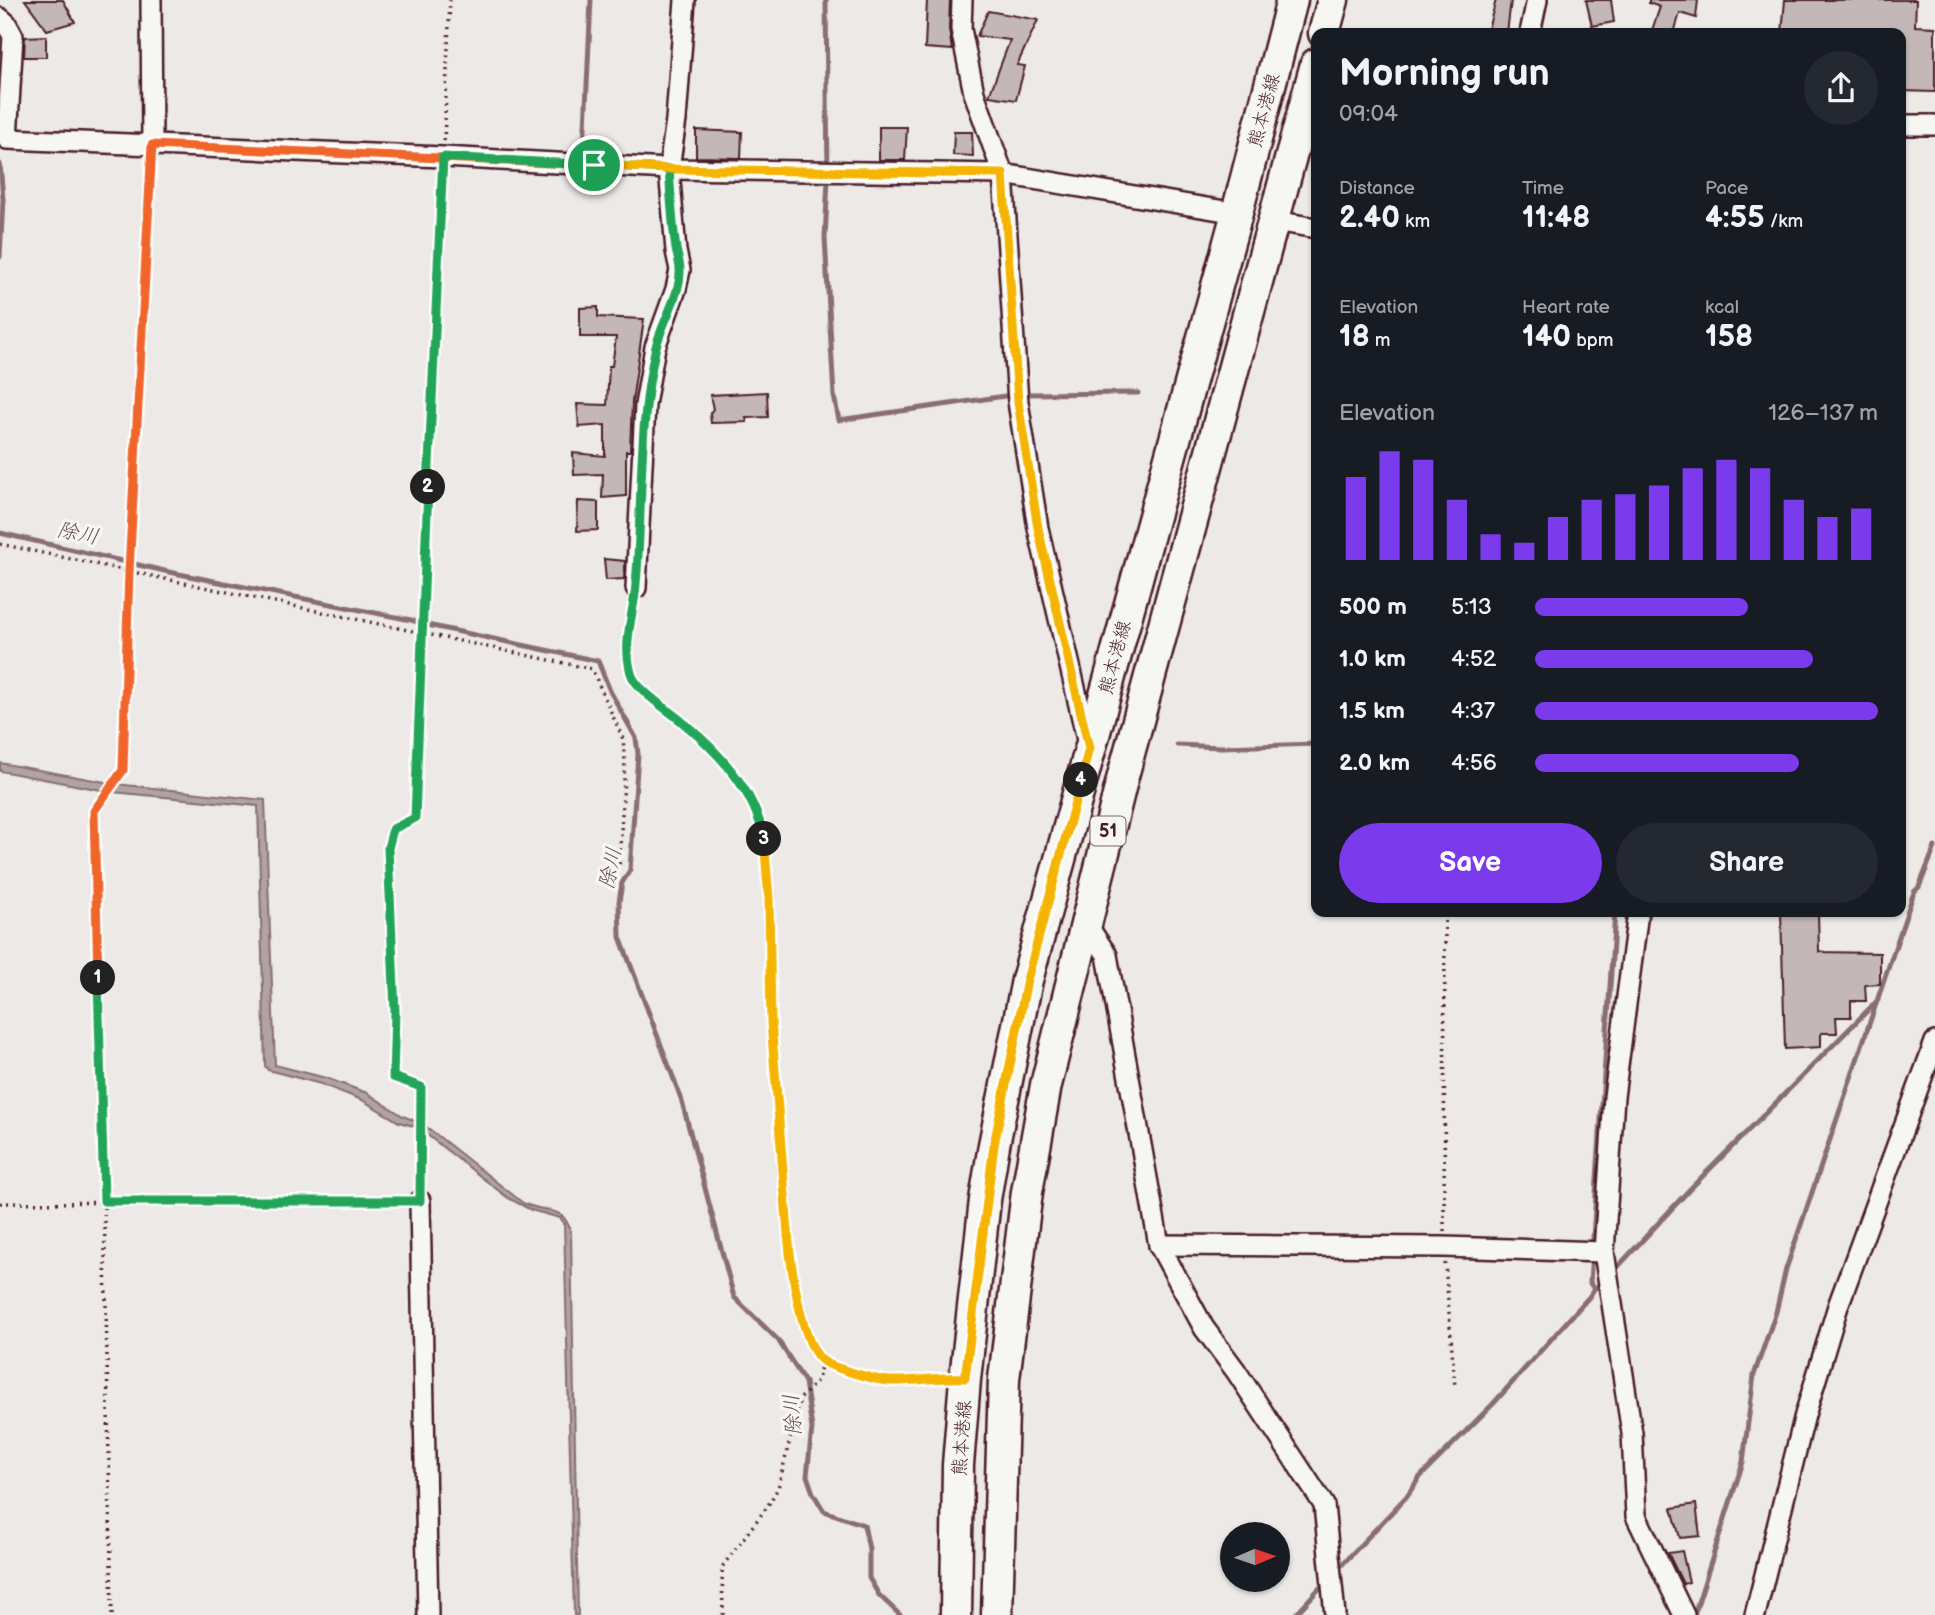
<!DOCTYPE html>
<meta charset="utf-8">
<style>
:root{--surface:#171b24;--page:#242831;--text:#f1f3f6;--muted:#9ea1a6;--accent:#7c3aed}
body{margin:0;font-family:"Balsamiq Sans","Klee One",sans-serif;background:var(--page);color:var(--text);height:100vh;display:flex;flex-direction:column;font-size:26px;white-space:nowrap}
*{box-sizing:border-box;margin:0}
p{font-size:23px;color:var(--muted)}
.icon{flex:none;width:38px;height:38px;fill:none;stroke:currentColor;stroke-width:2;stroke-linecap:round;stroke-linejoin:round}
.map{position:relative;flex:1;overflow:hidden}
.details{position:absolute;left:1311px;top:28px;width:595px;height:889px;display:flex;flex-direction:column;background:var(--surface);border-radius:14px;box-shadow:0 2px 5px #0004}
.details>*{flex:none}
.needle{width:46px;rotate:88deg}
.tools{position:absolute;left:1220px;top:1522px;display:grid;gap:14px}
.tools a{display:grid;place-items:center;width:70px;height:70px;border-radius:50%;background:var(--surface);box-shadow:0 2px 5px #0004;font-size:35px}
.pin{position:absolute;display:grid;place-items:center;width:60px;height:60px;color:#fff;margin:-30px;border:4px solid #fff;border-radius:50%;box-shadow:0 2px 7px #0007}
.km{position:absolute;width:35px;height:35px;margin:-18px;border-radius:50%;background:#222;color:#fff;font-size:19px;line-height:35px;text-align:center}
.round{display:grid;place-items:center;flex:none;width:74px;height:74px;border-radius:37px;background:var(--page)}
.overview{display:flex;align-items:center;justify-content:space-between;height:119px;padding:0 28px}
h1{font-size:38px;font-weight:600;line-height:52px}
.figures{display:grid;grid-template-columns:repeat(3,1fr);gap:10px;height:119px;padding:7px 28px}
.figures div{display:grid;align-content:center}
.figures b{font-size:30px;font-weight:600}
.figures small{font-size:19px;font-weight:400}
.figures p{font-size:19px}
.chart{height:196px;padding:14px 28px}
.chart p{display:flex;justify-content:space-between}
.chart svg{width:100%;height:126px;margin-top:7px;stroke:var(--accent);stroke-width:6}
.cta{display:flex;gap:14px;margin-top:auto;padding:14px 28px}
.cta a{flex:1;height:80px;border-radius:42px;background:var(--accent);color:#fff;font-size:28px;font-weight:600;line-height:80px;text-align:center}
.cta a+a{background:var(--page);color:var(--text)}
ul{padding:0 28px;list-style:none;font-size:23px}
li{display:grid;grid-template-columns:112px 84px 1fr;align-items:center;height:52px}
li i{height:18px;border-radius:9px;background:var(--accent)}
.map>svg:first-child{display:block}
.water{fill:#b1a2a3;stroke:#886e73;stroke-width:2}
.lines{fill:none;stroke-linecap:round;stroke-linejoin:round}
.stream{stroke:#886e73;stroke-width:5}
.building{fill:#c4b7b7;stroke:#4a1f2b;stroke-width:2}
.minor-casing{stroke:#4a1f2b;stroke-width:24}
.primary-casing{stroke:#4a1f2b;stroke-width:35}
.path{stroke:#4a1f2b;stroke-width:3.5;stroke-dasharray:2 5;stroke-linecap:butt}
.minor{stroke:#f6f6f2;stroke-width:19}
.primary{stroke:#f6f6f2;stroke-width:30}
.split-1-casing{stroke:#fff;stroke-width:14}
.split-2-casing{stroke:#fff;stroke-width:14}
.split-3-casing{stroke:#fff;stroke-width:14}
.split-4-casing{stroke:#fff;stroke-width:14}
.split-5-casing{stroke:#fff;stroke-width:14}
.split-1{stroke:#f0652b;stroke-width:9}
.split-2{stroke:#22a559;stroke-width:9}
.split-3{stroke:#22a559;stroke-width:9}
.split-4{stroke:#f5b400;stroke-width:9}
.split-5{stroke:#f5b400;stroke-width:9}
.labels{text-anchor:middle;stroke-width:7;stroke-linejoin:round;paint-order:stroke}
.shield{fill:#f6f6f2;stroke:#7e6067;stroke-width:2}
.shield-label{font-size:18px;font-weight:bold;fill:#4a1f2b}
.street-label{font-size:19px;fill:#4a1f2b;stroke:#f6f6f2}
.water-label{font-size:21px;font-style:italic;fill:#6e4d55;stroke:#f6f6f2}
</style>
<div class="map">
<svg width="1935" height="1615" viewBox="0 0 1935 1615">
<rect width="100%" height="100%" fill="#ece9e6"/>
<filter id="ink" filterUnits="userSpaceOnUse"><feTurbulence type="fractalNoise" baseFrequency=".0143" numOctaves="2"/><feDisplacementMap in="SourceGraphic" scale="14" xChannelSelector="R" yChannelSelector="G"/><feConvolveMatrix kernelMatrix="1 2 1 2 8 2 1 2 1" color-interpolation-filters="sRGB"/></filter>
<g filter="url(#ink)">
<path class="water" d="M0 763 116 784 265 800 275 1065 326 1078 367 1093 403 1116 423 1124 523 1203C546 1214 564 1204 571 1233L578 1615H574L564 1223 560 1218 531 1210 508 1198 417 1127 399 1122 362 1100 321 1084 268 1070 265 1066 258 806 112 792 0 771Z"/>
<g class="lines">
<g class="stream">
<path d="M826 0 828 180 825 238 834 396 839 420 1012 395"/>
<path d="M584 149 591 0"/>
<path d="M0 164 3 199 0 257"/>
<path d="M1022 394 1138 393"/>
<path d="M0 533 169 572 411 620 432 626 598 661 610 691 636 738 638 754 630 870 622 883 619 902 620 937 681 1098 734 1297 778 1340 805 1382 812 1428 807 1476 813 1493 824 1511 864 1525 869 1549V1578L879 1595 900 1615"/>
<path d="M1177 745 1221 747 1316 744"/>
<path d="M1613 1272 1690 1189 1878 1000"/>
<path d="M1594 1289 1590 1283 1615 912"/>
<path d="M1335 1572 1406 1497 1420 1477 1493 1404 1589 1297 1594 1289 1604 1282"/>
<path d="M1295 1615 1326 1581"/>
<path d="M1694 1615 1743 1462 1754 1375 1776 1312 1786 1269 1914 892 1919 887 1935 847"/>
</g>
</g>
<g class="building">
<path d="M25 0H63L75 22 47 30Z"/>
<path d="M927 0H950L949 29 952 50 925 48Z"/>
<path d="M1496 0H1511L1507 33H1487Z"/>
<path d="M1586 0H1611L1614 22 1592 26Z"/>
<path d="M1649 0H1698L1696 18 1680 13 1674 33H1651L1660 7 1649 3Z"/>
<path d="M1785 0H1916L1915 26 1935 27V92L1900 91V33H1782Z"/>
<path d="M988 11 1038 20 1017 65 1025 66 1016 100 989 96 1010 40 977 36Z"/>
<path d="M46 36V57H24L25 37Z"/>
<path d="M879 127H907L905 160H879Z"/>
<path d="M696 130 742 132 741 158 696 157Z"/>
<path d="M954 132H972L973 156 953 155Z"/>
<path d="M598 307V317L644 319 632 402 630 451H626V496L602 498 603 474 574 475 573 453 605 456V425L579 427 577 404 607 405 609 366H612L616 337H580V308Z"/>
<path d="M767 392 768 417 746 418 747 422 711 423 710 413 713 409 710 395Z"/>
<path d="M578 501 598 502V530L577 531Z"/>
<path d="M604 559 625 561 624 579 606 580Z"/>
<path d="M1781 912H1818L1819 952 1880 953V984L1865 985 1866 1001H1851V1017H1836L1837 1033H1821V1047L1785 1049Z"/>
<path d="M1696 1504 1700 1536 1680 1538 1672 1508Z"/>
<path d="M1682 1551 1689 1582 1683 1584 1668 1553Z"/>
</g>
<g class="lines">
<defs>
<g id="minor">
<path d="M151 0 152 145"/>
<path d="M962 0 961 29 974 93 1003 174 1018 402 1038 528 1088 744"/>
<path d="M0 18 6 23 13 36 7 139 443 157 669 169 1003 174 1237 213"/>
<path d="M1530 33 1537 0"/>
<path d="M1900 125H1935"/>
<path d="M1275 221 1316 228"/>
<path d="M636 588 645 405 655 347 676 289 680 270 676 251 669 169 676 120 685 0"/>
<path d="M1638 912 1614 1097 1604 1252 1632 1433 1636 1516 1684 1615"/>
<path d="M1085 922 1107 955 1159 1245 1204 1328 1236 1371 1324 1505 1335 1615"/>
<path d="M420 1201 428 1615"/>
<path d="M1159 1245 1444 1247 1604 1252"/>
<path d="M1755 1615 1805 1415 1838 1306 1935 1042"/>
</g>
<g id="primary">
<path d="M1324 33 1333 0"/>
<path d="M956 1615 958 1465 965 1379 985 1200 994 1145 1027 980 1237 213 1292 0"/>
<path d="M997 1615 1004 1379 1027 1192 1046 1085 1123 776 1316 64"/>
</g>
</defs>
<use href="#minor" class="minor-casing"/>
<use href="#primary" class="primary-casing"/>
<g class="path">
<path d="M444 141 450 0"/>
<path d="M0 544 592 669 623 739 625 761 619 869"/>
<path d="M633 603C629 621 623 659 631 676 638 690 663 706 675 715 710 743 749 781 761 826 777 882 769 961 771 1021 773 1072 788 1339 823 1362 829 1365 837 1367 843 1369 856 1373 870 1378 884 1381 902 1384 923 1378 941 1376"/>
<path d="M420 1185V1087L393 1077 395 1012 388 848 393 829 415 818 442 173"/>
<path d="M0 1203 404 1201"/>
<path d="M1444 1231 1445 912"/>
<path d="M1445 1263 1455 1387"/>
<path d="M112 1615 104 1201 94 811 123 770 129 571 151 161"/>
<path d="M723 1615 722 1567 767 1507 778 1488 800 1399 818 1380 822 1361"/>
</g>
<use href="#minor" class="minor"/>
<use href="#primary" class="primary"/>
</g>
</g>
<g class="lines" filter="url(#ink)">
<defs>
<path id="split-1" d="M98 978 94 811 123 770 129 571 152 145 594 165"/>
<path id="split-2" d="M98 978 104 1201H420L421 1087 393 1077 395 1012 388 848 393 829 415 818 428 487"/>
<path id="split-3" d="M428 487 443 157 669 169C671 196 672 222 676 249 677 255 680 263 680 270 681 295 660 325 655 351 638 427 643 506 636 584 634 614 622 641 631 673 635 689 667 709 680 720 718 751 755 790 764 839"/>
<path id="split-4" d="M764 839 769 899 771 1022 788 1233C790 1260 801 1346 823 1361 832 1368 879 1381 890 1381 916 1382 938 1376 965 1378L994 1145 1027 980 1081 780"/>
<path id="split-5" d="M594 165 669 169 1003 174 1018 402 1038 528 1089 748 1081 780"/>
</defs>
<use href="#split-1" class="split-1-casing"/>
<use href="#split-2" class="split-2-casing"/>
<use href="#split-3" class="split-3-casing"/>
<use href="#split-4" class="split-4-casing"/>
<use href="#split-5" class="split-5-casing"/>
<use href="#split-1" class="split-1"/>
<use href="#split-2" class="split-2"/>
<use href="#split-3" class="split-3"/>
<use href="#split-4" class="split-4"/>
<use href="#split-5" class="split-5"/>
</g>
<g class="labels">
<rect class="shield" x="1090.5" y="816.5" width="35" height="29" rx="5"/>
<g class="shield-label">
<text x="1108" y="837">51</text>
</g>
<g class="street-label">
<text transform="translate(1263 110) rotate(-75)" y="7">熊本港線</text>
<text transform="translate(1114 657) rotate(-75)" y="7">熊本港線</text>
<text transform="translate(961 1438) rotate(-86)" y="7">熊本港線</text>
</g>
<g class="water-label">
<text transform="translate(78 533) rotate(12)" y="7">除川</text>
<text transform="translate(610 868) rotate(-78)" y="7">除川</text>
<text transform="translate(792 1415) rotate(-94)" y="7">除川</text>
</g>
</g>
</svg>
<div class="tools">
<a><svg class="needle" viewBox="-14 -14 28 28"><path d="M0-13l5 13h-10z" fill="#e53935"/><path d="M0 13l5-13h-10z" fill="#9ea1a6"/></svg></a>
</div>
<div class="pin" style="left:594px;top:165px;background:#1e9e55"><svg class="icon" aria-label="arrive" viewBox="0 0 24 24"><path d="M6 21V4h12l-3 4 3 4H6"/></svg></div>
<b class="km" style="left:98px;top:978px">1</b>
<b class="km" style="left:428px;top:487px">2</b>
<b class="km" style="left:764px;top:839px">3</b>
<b class="km" style="left:1081px;top:780px">4</b>
<section class="details">
<div class="overview"><div><h1>Morning run</h1><p>09:04</p></div><a class="round"><svg class="icon" aria-label="share" viewBox="0 0 24 24"><path d="M12 15V3M7 8l5-5 5 5M5 13v7h14v-7"/></svg></a></div>
<div class="figures">
<div><p>Distance</p><b>2.40<small> km</small></b></div>
<div><p>Time</p><b>11:48</b></div>
<div><p>Pace</p><b>4:55<small> /km</small></b></div>
</div>
<div class="figures">
<div><p>Elevation</p><b>18<small> m</small></b></div>
<div><p>Heart rate</p><b>140<small> bpm</small></b></div>
<div><p>kcal</p><b>158</b></div>
</div>
<div class="chart"><p><span>Elevation</span>126–137 m</p>
<svg viewBox="0 0 160 44" preserveAspectRatio="none"><path d="M5 44V15M15 44V6M25 44V9M35 44V23M45 44V35M55 44V38M65 44V29M75 44V23M85 44V21M95 44V18M105 44V12M115 44V9M125 44V12M135 44V23M145 44V29M155 44V26"/></svg>
</div>
<ul>
<li><b>500 m</b>5:13<i style="width:62%"></i></li>
<li><b>1.0 km</b>4:52<i style="width:81%"></i></li>
<li><b>1.5 km</b>4:37<i style="width:100%"></i></li>
<li><b>2.0 km</b>4:56<i style="width:77%"></i></li>
</ul>
<div class="cta"><a>Save</a><a>Share</a></div>
</section>
</div>
